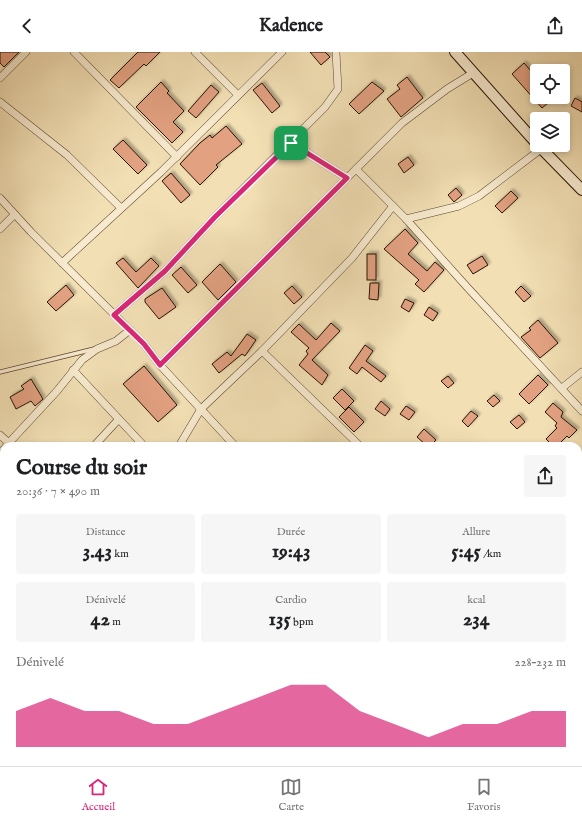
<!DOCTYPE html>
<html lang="fr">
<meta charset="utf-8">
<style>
:root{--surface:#fff;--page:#f6f6f6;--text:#202124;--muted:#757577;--line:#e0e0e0;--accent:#db2777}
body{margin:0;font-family:"IM FELL English",serif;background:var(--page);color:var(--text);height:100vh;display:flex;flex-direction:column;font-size:15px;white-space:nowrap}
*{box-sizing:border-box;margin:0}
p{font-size:13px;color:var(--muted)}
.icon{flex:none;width:22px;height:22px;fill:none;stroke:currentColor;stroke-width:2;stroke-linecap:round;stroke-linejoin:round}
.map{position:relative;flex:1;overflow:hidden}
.sheet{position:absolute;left:0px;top:390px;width:582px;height:324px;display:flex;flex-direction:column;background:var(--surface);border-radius:12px 12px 0 0;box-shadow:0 2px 6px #0003}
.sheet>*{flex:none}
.controls{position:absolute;left:530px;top:12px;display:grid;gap:8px}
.controls a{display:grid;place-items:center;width:40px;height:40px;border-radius:4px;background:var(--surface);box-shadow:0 2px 6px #0003;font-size:20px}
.pin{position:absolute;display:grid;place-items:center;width:34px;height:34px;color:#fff;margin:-17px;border-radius:8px;box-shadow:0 2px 6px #0006}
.round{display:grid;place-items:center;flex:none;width:42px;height:42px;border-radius:4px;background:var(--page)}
.head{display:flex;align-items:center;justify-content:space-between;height:68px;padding:0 16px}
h1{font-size:22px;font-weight:700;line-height:30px}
.stats{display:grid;grid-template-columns:repeat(3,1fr);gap:6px;height:68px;padding:4px 16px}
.stats div{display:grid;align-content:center;border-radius:4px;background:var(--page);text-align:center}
.stats b{font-size:20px;font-weight:700}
.stats small{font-size:11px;font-weight:400}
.stats p{font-size:11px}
.chart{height:112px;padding:8px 16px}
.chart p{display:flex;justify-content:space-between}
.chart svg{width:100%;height:72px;margin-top:4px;fill:var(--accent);opacity:.7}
header{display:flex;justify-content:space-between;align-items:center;height:52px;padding:0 16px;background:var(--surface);font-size:18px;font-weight:700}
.menu{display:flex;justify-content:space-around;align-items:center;height:56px;border-top:1px solid var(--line);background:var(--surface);font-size:11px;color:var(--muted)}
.menu a{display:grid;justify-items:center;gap:2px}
.menu .selected{color:var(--accent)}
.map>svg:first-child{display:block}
.building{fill:#e2a181;stroke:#281202;filter:url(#shadow)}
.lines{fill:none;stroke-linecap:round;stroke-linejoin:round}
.lane-casing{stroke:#5a452e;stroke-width:5}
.street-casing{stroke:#5a452e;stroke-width:8}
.secondary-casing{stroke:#281202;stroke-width:12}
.lane{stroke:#f7eace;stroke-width:3.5}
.street{stroke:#f7eace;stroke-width:7}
.secondary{stroke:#f7eace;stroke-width:10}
.route-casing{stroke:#fff;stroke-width:8}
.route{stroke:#db2777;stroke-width:5}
</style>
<header><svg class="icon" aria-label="back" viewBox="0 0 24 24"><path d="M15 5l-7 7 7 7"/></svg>Kadence<svg class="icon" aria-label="share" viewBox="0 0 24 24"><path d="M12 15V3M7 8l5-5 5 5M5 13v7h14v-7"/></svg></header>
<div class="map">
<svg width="582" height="714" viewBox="0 0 582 714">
<defs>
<filter id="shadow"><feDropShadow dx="2.5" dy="-2.5" stdDeviation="1" flood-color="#0004"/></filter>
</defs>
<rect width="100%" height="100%" fill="#f2dfb4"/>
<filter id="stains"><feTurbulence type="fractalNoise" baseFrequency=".005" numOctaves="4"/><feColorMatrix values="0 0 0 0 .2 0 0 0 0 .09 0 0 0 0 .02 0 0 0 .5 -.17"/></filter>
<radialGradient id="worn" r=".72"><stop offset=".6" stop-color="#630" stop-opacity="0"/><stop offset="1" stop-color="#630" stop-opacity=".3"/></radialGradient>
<g class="building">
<path d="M0 0H19L4 15 0 11Z"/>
<path d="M138 0H160L146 14 144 12 119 36 110 28Z"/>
<path d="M310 0H325L330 5 321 13Z"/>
<path d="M524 11 537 26V45H555L542 56 512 22Z"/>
<path d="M407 25 423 46 401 65 387 47 400 37 397 33Z"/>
<path d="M161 30 169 39 167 41 184 59 173 70 183 80 172 91 136 55Z"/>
<path d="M372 30 384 39 359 62 349 52Z"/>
<path d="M262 31 280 54 272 61 253 38Z"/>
<path d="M211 33 219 40 196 66 188 59Z"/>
<path d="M575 46 582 50V60L571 54Z"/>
<path d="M226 74 242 92 216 113 218 115 200 133 180 112 200 91 210 83 212 86Z"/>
<path d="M123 88 147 113 138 122 113 97Z"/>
<path d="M408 105 414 113 404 121 398 112Z"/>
<path d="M171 121 190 143 181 151 162 129Z"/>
<path d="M456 136 462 143 454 150 448 143Z"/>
<path d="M511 139 518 146 502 161 495 154Z"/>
<path d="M405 177 418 191 408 202 427 219 435 210 444 218 424 240 415 232 419 228 384 197Z"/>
<rect x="367" y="202" width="9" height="26"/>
<path d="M482 204 488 213 473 222 467 213Z"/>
<path d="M123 206 136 220 151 206 159 214 138 236 116 211Z"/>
<path d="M220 212 236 230 218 248 202 230Z"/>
<path d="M181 215 197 233 188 241 172 223Z"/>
<path d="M370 231H379L378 248 369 247Z"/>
<path d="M66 233 74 243 56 259 47 250Z"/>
<path d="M292 234 302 245 294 252 284 241Z"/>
<path d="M521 234 531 244 524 250 515 240Z"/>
<path d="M162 236 176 255 159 267 145 250V247Z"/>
<path d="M405 247 414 251 409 260 401 255Z"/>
<path d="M429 255 438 261 433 269 424 263Z"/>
<path d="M538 268 558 291 540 306 521 285 531 278 529 276Z"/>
<path d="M331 271 340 279 312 308 328 323 322 333 299 313 308 302 306 299 309 296 291 280 299 272 316 288Z"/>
<path d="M247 282 256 288 245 304 242 302 219 321 212 312 227 300 231 304Z"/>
<path d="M365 293 373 299 366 309 386 324 381 330 362 315 357 322 349 316Z"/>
<path d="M144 314 177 353 158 370 123 332Z"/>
<path d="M538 323 548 333 529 352 519 342Z"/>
<path d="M448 324 454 331 448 336 441 329Z"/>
<path d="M31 327 43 347 35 354 31 349 16 357 10 345 24 337 21 334Z"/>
<path d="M342 337 354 349 345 358 333 346Z"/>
<path d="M494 343 500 349 493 355 487 349Z"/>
<path d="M381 349 390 357 385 364 375 357Z"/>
<path d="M553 351 563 360 561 365 577 378 569 386 567 384 557 394H553L546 387 557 376 555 374 557 371 545 360Z"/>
<path d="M406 354 415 360 409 368 400 362Z"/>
<path d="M349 355 364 370 354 380 339 365Z"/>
<path d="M471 359 478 364 468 375 462 369Z"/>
<path d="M519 363 525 370 517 377 510 370Z"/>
<path d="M424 377 436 388 430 394H427L417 385Z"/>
</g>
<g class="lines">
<defs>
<path id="lane" d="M0 320 94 297"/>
<g id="street">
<path d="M74 0 177 105"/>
<path d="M195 0 238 43"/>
<path d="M0 26 26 0"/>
<path d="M0 50 67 103 120 155"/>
<path d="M291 91 347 126"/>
<path d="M356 117 406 167 467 235 582 359"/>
<path d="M0 146 31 180 144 292 160 313 235 394"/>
<path d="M406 167 459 154 479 144 541 97"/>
<path d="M0 177 14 163"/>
<path d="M62 211 161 120 282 0"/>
<path d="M114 263 165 219 215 165 325 55 338 37 336 0"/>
<path d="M262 299 360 394"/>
<path d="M160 313 402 71 447 37 473 21"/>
<path d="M73 318 144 394"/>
<path d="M562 336 582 320"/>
<path d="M0 383 9 391"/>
<path d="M6 394 57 339 82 308 97 297 116 289 130 278"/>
<path d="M94 394 118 368"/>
<path d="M179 394 201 357 262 299 352 206 393 154"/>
<path d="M0 401 4 397"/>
<path d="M578 421 582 417"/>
<path d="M0 499 4 495"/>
<path d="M578 524 582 521"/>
<path d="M0 595 4 600"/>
<path d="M578 652 582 656"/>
<path d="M0 695 4 698"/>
<path d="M17 710 21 714"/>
<path d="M106 710 110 714"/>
<path d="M184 710 188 714"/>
<path d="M527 710 531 714"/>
<path d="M125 714 135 710"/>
</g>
<g id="secondary">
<path d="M455 0 537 92"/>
<path d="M538 93 582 138"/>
</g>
</defs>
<use href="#lane" class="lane-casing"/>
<use href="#street" class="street-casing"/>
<use href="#secondary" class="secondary-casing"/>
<use href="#lane" class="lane"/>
<use href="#street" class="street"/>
<use href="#secondary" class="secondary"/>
</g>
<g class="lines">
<defs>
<path id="route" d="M291 91 347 126 160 313 144 292 114 263 165 219 215 165Z"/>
</defs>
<use href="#route" class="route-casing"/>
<use href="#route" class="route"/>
</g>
<rect width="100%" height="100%" filter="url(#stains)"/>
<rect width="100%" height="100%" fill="url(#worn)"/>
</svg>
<div class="controls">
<a><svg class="icon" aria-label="locate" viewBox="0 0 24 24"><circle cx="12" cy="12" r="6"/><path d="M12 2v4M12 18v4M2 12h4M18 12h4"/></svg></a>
<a><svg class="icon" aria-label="layers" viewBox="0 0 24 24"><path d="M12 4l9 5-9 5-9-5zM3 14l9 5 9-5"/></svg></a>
</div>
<div class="pin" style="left:291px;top:91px;background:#1e9e55"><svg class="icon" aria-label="arrive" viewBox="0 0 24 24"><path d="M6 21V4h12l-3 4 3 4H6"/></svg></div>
<section class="sheet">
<div class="head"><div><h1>Course du soir</h1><p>20:36 · 7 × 490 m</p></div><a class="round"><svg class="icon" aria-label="share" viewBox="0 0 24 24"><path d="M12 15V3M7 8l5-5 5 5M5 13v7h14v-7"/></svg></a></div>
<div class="stats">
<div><p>Distance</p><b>3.43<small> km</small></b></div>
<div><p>Durée</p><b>19:43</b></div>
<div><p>Allure</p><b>5:45<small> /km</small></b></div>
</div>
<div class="stats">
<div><p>Dénivelé</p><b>42<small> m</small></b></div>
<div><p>Cardio</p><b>135<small> bpm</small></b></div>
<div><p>kcal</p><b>234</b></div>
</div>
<div class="chart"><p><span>Dénivelé</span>228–232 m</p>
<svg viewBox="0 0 160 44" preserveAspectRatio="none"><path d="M0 44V22L10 14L20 22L30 22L40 30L50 30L60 22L70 14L80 6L90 6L100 22L110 30L120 38L130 30L140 30L150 22L160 22V44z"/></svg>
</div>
</section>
</div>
<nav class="menu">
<a class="selected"><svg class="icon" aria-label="home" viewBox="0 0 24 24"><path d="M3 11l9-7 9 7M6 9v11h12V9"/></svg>Accueil</a>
<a><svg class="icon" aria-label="map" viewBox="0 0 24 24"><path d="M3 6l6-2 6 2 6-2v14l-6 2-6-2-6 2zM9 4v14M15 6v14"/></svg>Carte</a>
<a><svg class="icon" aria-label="saved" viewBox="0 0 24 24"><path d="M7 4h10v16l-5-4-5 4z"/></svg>Favoris</a>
</nav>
